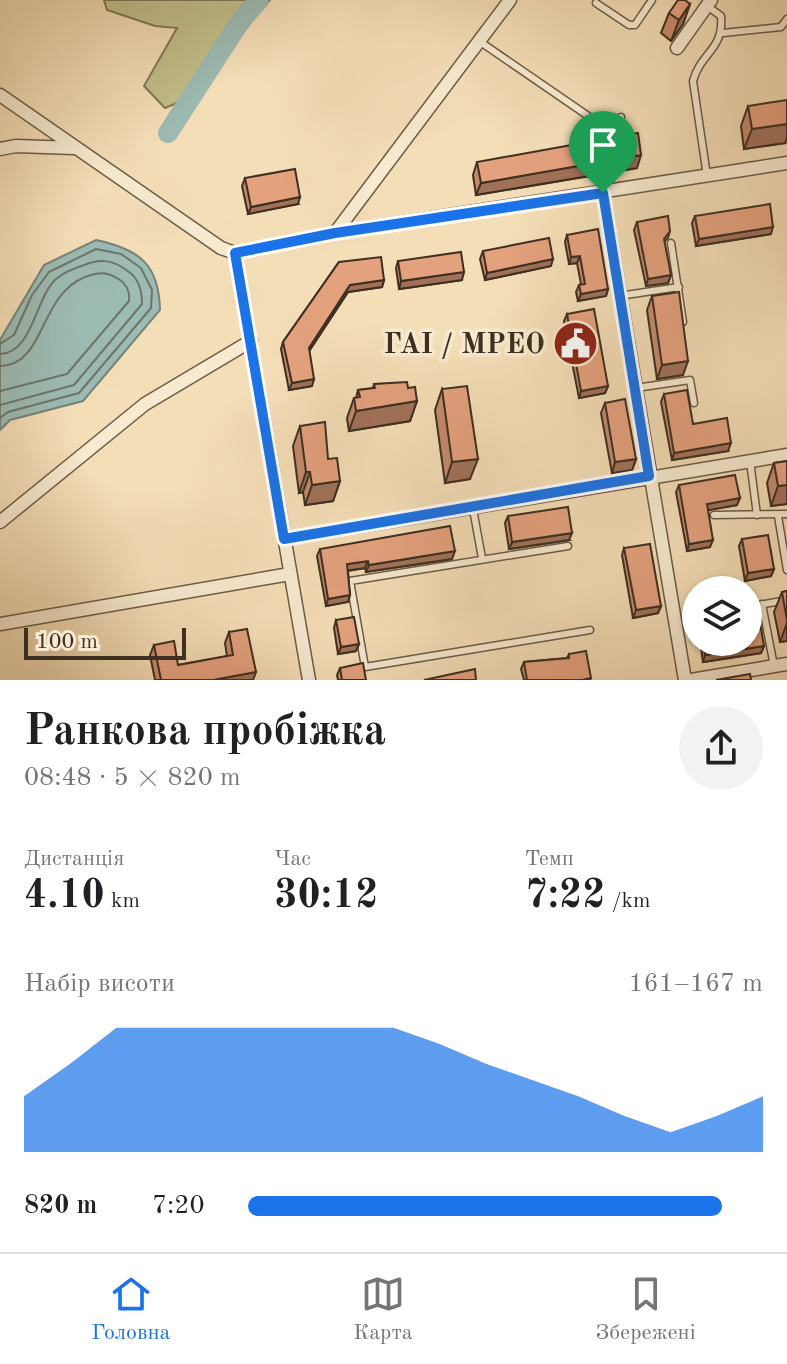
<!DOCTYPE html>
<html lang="uk">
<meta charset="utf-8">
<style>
:root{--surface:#fff;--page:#f2f2f2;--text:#202124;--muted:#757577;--line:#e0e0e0;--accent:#1a73e8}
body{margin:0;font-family:"Old Standard TT",serif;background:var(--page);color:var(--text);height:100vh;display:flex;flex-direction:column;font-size:30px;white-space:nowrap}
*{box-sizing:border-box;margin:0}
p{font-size:26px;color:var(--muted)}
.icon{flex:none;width:44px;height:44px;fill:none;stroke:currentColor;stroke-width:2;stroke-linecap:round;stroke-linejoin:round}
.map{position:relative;height:680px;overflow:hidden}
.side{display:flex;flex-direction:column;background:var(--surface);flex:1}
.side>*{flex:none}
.fabs{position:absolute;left:682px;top:576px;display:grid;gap:16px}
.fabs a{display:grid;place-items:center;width:80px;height:80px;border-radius:50%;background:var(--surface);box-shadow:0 2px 6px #0004;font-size:40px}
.scale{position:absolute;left:24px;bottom:20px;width:162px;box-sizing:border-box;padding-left:8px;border:4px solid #3e2f21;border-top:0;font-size:22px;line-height:28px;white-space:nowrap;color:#3e2f21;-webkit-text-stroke:6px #f8ead0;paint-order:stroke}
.pin{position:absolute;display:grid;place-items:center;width:68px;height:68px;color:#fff;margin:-82px -34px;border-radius:50% 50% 50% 0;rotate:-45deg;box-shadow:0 0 8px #0007}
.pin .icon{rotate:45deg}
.round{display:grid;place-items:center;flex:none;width:84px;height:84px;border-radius:42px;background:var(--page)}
.head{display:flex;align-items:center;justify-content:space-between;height:136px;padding:0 24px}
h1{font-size:44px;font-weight:600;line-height:60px}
.stats{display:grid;grid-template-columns:repeat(3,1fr);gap:12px;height:136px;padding:8px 24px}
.stats div{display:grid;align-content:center}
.stats b{font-size:40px;font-weight:600}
.stats small{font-size:22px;font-weight:400}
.stats p{font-size:22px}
.chart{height:224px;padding:16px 24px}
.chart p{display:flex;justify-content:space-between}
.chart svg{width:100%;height:144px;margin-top:8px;fill:var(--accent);opacity:.7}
ul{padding:0 24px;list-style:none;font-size:26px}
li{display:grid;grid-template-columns:128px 96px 1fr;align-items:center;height:60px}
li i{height:20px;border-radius:10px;background:var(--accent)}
.menu{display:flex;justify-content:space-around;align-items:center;height:112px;border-top:2px solid var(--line);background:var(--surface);font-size:22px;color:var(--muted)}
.menu a{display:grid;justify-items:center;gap:4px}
.menu .active{color:var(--accent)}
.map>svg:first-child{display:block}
.green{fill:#c2bf8a;stroke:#807756;stroke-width:2}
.water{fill:#9cbbb3;stroke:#768379;stroke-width:2}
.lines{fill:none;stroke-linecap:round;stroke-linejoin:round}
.shore{stroke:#6d756a;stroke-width:2}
.river{stroke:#9cbbb3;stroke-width:20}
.service-casing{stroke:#6c5b46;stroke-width:9}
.minor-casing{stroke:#6c5b46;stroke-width:15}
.service{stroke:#f8ead0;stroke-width:6}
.minor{stroke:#f8ead0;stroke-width:12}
.wall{fill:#c48a6c;stroke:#3e2f21;stroke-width:2}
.shaded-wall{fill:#a07158;stroke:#3e2f21;stroke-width:2}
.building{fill:#e4a17e;stroke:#3e2f21;stroke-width:2}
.route-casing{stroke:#fff;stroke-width:16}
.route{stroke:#1a73e8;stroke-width:10}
.labels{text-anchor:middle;stroke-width:7;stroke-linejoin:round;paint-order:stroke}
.poi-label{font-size:28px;font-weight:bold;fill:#3e2f21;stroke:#f8ead0;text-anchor:end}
</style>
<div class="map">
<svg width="787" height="680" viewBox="0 0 787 680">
<rect width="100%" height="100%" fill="#f4deb7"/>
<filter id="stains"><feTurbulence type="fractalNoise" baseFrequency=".0025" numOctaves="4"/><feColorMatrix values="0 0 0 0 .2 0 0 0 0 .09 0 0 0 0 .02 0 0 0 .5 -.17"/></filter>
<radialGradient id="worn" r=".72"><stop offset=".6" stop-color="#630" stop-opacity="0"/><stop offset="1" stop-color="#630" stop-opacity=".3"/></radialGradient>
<path class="green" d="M104 0H270C235 35 213 91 165 108L144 86 177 28 155 26 107 10Z"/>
<path class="water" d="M96 240C139 249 159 264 160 310L83 401 10 420 0 430V340L44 265Z"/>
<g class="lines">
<g class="shore">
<path d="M0 344 14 335 32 295 49 272 96 249 121 254 141 268 152 290 151 308 79 393 8 412 0 418"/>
<path d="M0 354C33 353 35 298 56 279 64 272 75 268 84 265 101 258 114 260 129 272 139 279 142 292 142 304L74 385 0 405"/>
<path d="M0 366C46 365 38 296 85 277 98 272 107 271 120 280 127 285 130 292 129 301L67 374 0 391"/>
</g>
<path class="river" d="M168 133 241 20 259 0"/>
<defs>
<g id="service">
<path d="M596 3 629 25H635L652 0"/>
<path d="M723 33 781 27 787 19"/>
<path d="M479 41 594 120 607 124 621 117"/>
<path d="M707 176 693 81C701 52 724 50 721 16L707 6"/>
<path d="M671 243 683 322"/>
<path d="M619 296 679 287"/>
<path d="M636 388 690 380 694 403"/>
<path d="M750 461 757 515"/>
<path d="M473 509 482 558"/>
<path d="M714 515 787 514"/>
<path d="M778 516 787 570"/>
<path d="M568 546 350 581 365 667 590 630"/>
<path d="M762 604 774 666"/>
<path d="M748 607 787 600"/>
</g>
<g id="minor">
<path d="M677 48 711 0"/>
<path d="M0 95 221 248 235 253"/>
<path d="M0 149 16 146 74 148"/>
<path d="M603 193 685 680"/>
<path d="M335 233 510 0"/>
<path d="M235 253 335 233 787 163"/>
<path d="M235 253 309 680"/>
<path d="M0 522 145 404 251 341"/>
<path d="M284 539 787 455"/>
<path d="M0 624 290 574"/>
<path d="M691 680 787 664"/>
</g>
</defs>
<use href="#service" class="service-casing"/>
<use href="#minor" class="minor-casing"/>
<use href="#service" class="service"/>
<use href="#minor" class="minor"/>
</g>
<g class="wall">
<path d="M690 4 683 24 671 41 661 33 669 13Z"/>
<path d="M748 106 785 143 744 149 741 126Z"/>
<path d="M477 162 637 168 476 195 473 175Z"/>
<path d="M245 178 298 204 248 214 242 186Z"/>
<path d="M695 216 771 234 696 246 692 223Z"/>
<path d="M637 222 670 231 668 238 664 242 671 275 668 283 646 286 634 230Z"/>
<path d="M567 235 608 289 606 296 578 301 576 292 579 285 581 284 577 263 569 264 565 242Z"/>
<path d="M483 251 551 266 485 280 480 259Z"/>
<path d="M398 261 462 280 399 289 396 268Z"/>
<path d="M339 262 384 280 382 287 348 292 309 351 312 386 289 390 281 349 283 342Z"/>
<path d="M652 296 683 375 657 379 647 310Z"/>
<path d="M567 314 608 386 605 393 579 398 564 321Z"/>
<path d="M374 384 408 388 417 401 410 421 349 431 347 418 354 398H356L358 390 373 388Z"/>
<path d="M442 389 470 479 445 483 435 410Z"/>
<path d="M664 394 693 424 728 451 672 460 661 402Z"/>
<path d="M605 403 636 459 632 470 612 473 601 413Z"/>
<path d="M300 426 328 459 340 481 333 501 305 505 303 492 299 493 293 446Z"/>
<path d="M787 461V504L771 506 767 483 774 463Z"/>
<path d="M679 485 737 505 708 510 710 547 687 551 676 492Z"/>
<path d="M508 516 569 540 509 549 505 523Z"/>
<path d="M742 539 774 569 771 576 745 581 739 546Z"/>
<path d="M624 548 661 606 658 613 633 618 622 555Z"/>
<path d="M320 549 452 559 366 572 365 568 348 571 350 595 348 602 326 606 317 556Z"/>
<path d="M787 591V641L780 642 774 612 782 592Z"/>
<path d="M336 620 359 644 356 651 338 654 334 628Z"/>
<path d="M229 632 253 680H155L150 655 154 645 178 665 227 656 225 643Z"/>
<path d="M700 642H748L764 646 761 653 703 662Z"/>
<path d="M569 654 591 678 590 680H524L521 669 524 662 567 658Z"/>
<path d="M340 668 366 680H338L337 675Z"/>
</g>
<g class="shaded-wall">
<path d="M690 4 683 24 671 41 679 20Z"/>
<path d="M787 124V138L785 143 744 149 752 129Z"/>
<path d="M641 155 637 168 476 195 481 183Z"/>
<path d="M300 197 298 204 248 214 251 207Z"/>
<path d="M773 227 771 234 696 246 699 239Z"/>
<path d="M580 256 577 263 569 264 571 257Z"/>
<path d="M553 259 551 266 485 280 487 273Z"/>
<path d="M464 272 462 280 399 289 401 281Z"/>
<path d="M671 275 668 283 646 286 648 279Z"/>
<path d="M384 280 382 287 348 292 306 356 309 348 350 285Z"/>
<path d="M608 289 606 296 578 301 581 294Z"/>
<path d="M688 361 683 375 657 379 662 365Z"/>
<path d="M314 379 312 386 289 390 292 383Z"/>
<path d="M608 386 605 393 579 398 581 391Z"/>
<path d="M417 401 410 421 349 431 356 411Z"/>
<path d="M731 443 728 451 672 460 674 453Z"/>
<path d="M478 459 470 479 445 483 452 462Z"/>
<path d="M636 459 632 470 612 473 615 462Z"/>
<path d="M306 472H310L303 492 299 493Z"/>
<path d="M340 481 333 501 305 505 312 485Z"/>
<path d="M787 485V504L771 506 778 486Z"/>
<path d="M740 498 737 505 704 511 707 504Z"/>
<path d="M572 533 569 540 509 549 512 542Z"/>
<path d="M713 540 710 547 687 551 689 544Z"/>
<path d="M455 551 452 559 366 572 369 565Z"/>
<path d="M368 561 365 568 344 571 347 564Z"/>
<path d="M774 569 771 576 745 581 748 573Z"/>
<path d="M350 595 348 602 326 606 328 599Z"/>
<path d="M661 606 658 613 633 618 636 610Z"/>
<path d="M787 623V641L780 642Z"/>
<path d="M359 644 356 651 338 654 341 647Z"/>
<path d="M764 646 761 653 703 662 705 655Z"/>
<path d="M256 672 253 680H213Z"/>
</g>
<g class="building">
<path d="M678 0H685L690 4 679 20 669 13Z"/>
<path d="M787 100V124L752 129 748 106Z"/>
<path d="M638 133 641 155 481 183 477 162Z"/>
<path d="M295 169 300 197 251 207 245 178Z"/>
<path d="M770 204 773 227 699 239 695 216Z"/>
<path d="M668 216 670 231 664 239 671 275 648 279 637 222Z"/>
<path d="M598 229 608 289 581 294 579 285 585 284 580 256 571 257 567 235Z"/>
<path d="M549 238 553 259 487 273 483 251Z"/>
<path d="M461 252 464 272 401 281 398 261Z"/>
<path d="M381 257 384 280 350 285 309 348 314 379 292 383 283 342 339 262Z"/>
<path d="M679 292 688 361 662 365 652 296Z"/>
<path d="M594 309 608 386 581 391 567 314Z"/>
<path d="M407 382 408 388 415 387 417 401 356 411 354 398 360 397 358 390 375 388 374 384Z"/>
<path d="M467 386 478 459 452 462 442 389Z"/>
<path d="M687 390 693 424 727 418 731 443 674 453 664 394Z"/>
<path d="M625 399 636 459 615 462 605 403Z"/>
<path d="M325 422 328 459 337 458 340 481 312 485 310 472H306L300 426Z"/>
<path d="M787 461V485L778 486 774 463Z"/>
<path d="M735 475 740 498 707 504 713 540 689 544 679 485Z"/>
<path d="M568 507 572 533 512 542 508 516Z"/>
<path d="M450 526 455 551 369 565 368 561 347 564 350 595 328 599 320 549Z"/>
<path d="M768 535 774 569 748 573 742 539Z"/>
<path d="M650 544 661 606 636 610 624 548Z"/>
<path d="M787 591V620L782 592Z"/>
<path d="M354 617 359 644 341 647 336 620Z"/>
<path d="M760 623 764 646 705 655 703 642H748V624Z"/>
<path d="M247 629 256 672 213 680H161L154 645 174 641 178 665 233 655 229 632Z"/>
<path d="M586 651 591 678 582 680H527L524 662 569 658V654Z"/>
<path d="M363 663 366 680H342L340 668Z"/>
<path d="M475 669 476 680H424Z"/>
<path d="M750 674 751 680H716Z"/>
</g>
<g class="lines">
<defs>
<path id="route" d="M603 193 649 476 284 539 235 253 335 233Z"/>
</defs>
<use href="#route" class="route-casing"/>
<use href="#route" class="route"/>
</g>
<defs>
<symbol id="civic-disc" viewBox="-11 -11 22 22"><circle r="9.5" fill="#8f2418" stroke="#f8ead0"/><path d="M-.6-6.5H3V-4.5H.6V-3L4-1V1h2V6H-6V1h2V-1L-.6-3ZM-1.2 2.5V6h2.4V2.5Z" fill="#fff"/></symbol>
</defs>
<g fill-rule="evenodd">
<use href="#civic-disc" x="550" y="318" width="51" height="51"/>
</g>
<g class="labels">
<g class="poi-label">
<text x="545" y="353">ГАІ / МРЕО</text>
</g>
</g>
<rect width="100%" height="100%" filter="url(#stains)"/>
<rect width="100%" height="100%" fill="url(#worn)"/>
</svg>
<div class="fabs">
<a><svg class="icon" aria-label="layers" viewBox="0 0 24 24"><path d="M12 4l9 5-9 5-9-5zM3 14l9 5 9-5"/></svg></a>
</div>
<div class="scale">100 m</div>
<div class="pin" style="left:603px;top:193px;background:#1e9e55"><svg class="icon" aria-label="arrive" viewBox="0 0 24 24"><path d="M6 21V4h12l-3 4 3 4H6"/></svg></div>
</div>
<section class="side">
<div class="head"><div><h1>Ранкова пробіжка</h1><p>08:48 · 5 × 820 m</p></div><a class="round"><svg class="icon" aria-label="share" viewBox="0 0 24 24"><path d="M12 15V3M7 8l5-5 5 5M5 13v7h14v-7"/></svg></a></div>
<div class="stats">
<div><p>Дистанція</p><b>4.10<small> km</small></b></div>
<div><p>Час</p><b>30:12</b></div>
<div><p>Темп</p><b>7:22<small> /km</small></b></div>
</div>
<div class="chart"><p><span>Набір висоти</span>161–167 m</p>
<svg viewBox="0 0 160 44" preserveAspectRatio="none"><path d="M0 44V27L10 17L20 6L30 6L40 6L50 6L60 6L70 6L80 6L90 11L100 17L110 22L120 27L130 33L140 38L150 33L160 27V44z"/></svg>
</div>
<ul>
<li><b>820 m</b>7:20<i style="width:92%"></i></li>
</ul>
</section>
<nav class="menu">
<a class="active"><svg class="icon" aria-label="home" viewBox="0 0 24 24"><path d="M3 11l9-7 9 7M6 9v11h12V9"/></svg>Головна</a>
<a><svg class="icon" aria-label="map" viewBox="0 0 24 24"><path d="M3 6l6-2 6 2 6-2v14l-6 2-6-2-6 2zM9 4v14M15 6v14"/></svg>Карта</a>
<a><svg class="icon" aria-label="saved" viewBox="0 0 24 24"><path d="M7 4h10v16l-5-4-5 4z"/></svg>Збережені</a>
</nav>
